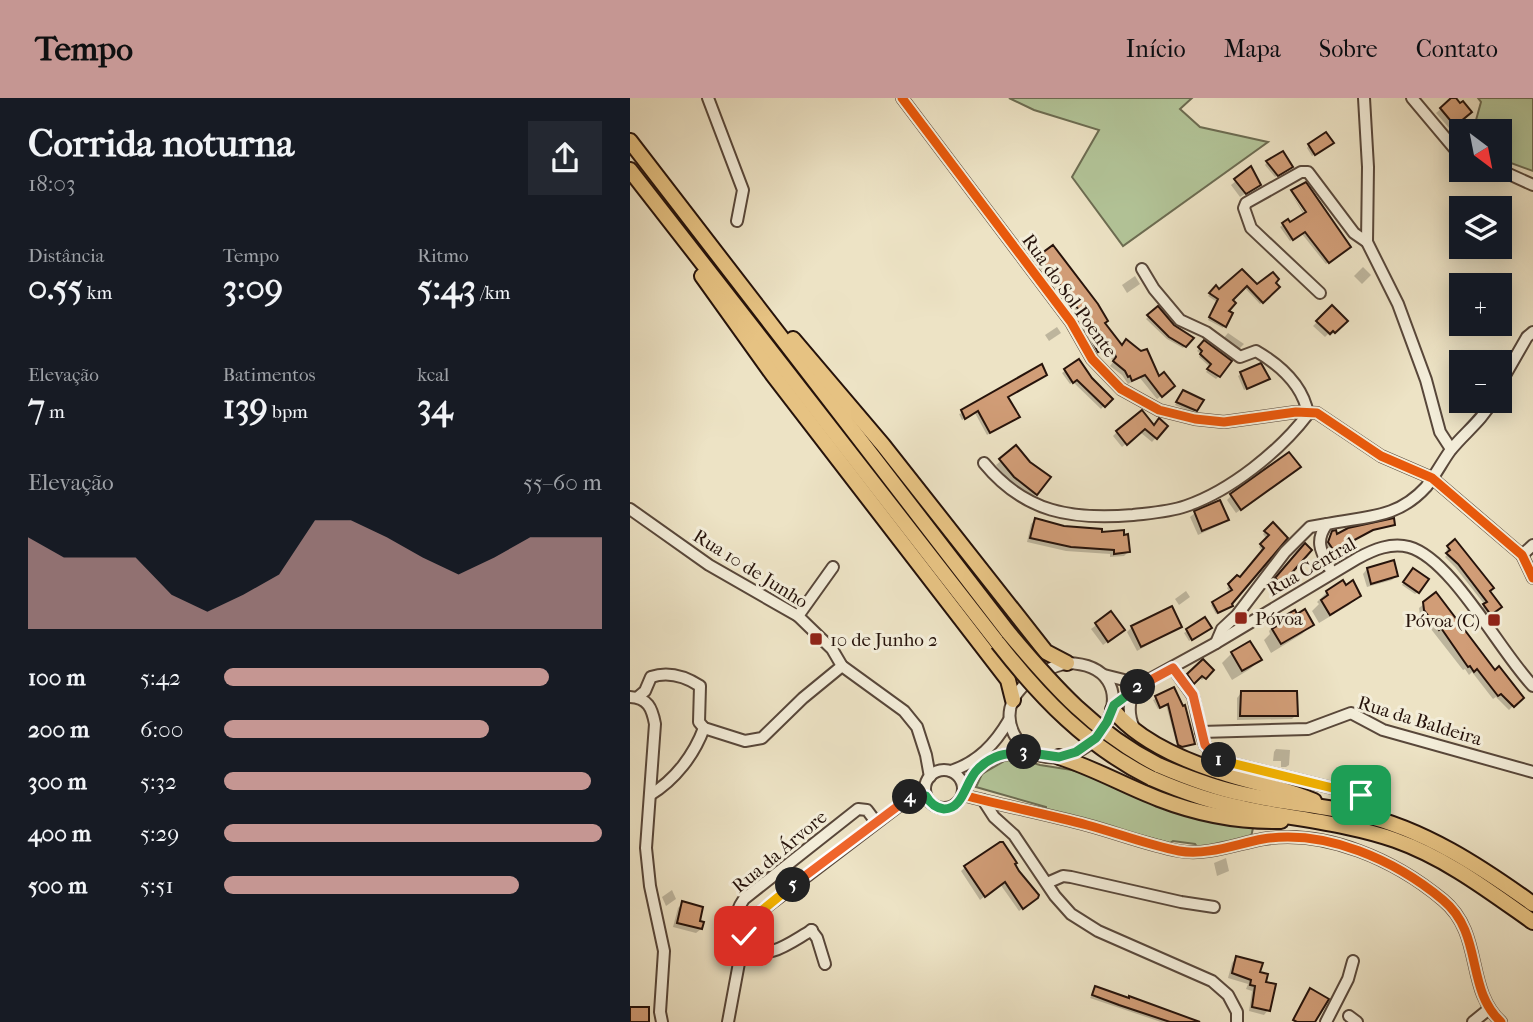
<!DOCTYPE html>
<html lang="pt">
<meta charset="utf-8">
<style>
:root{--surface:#171b24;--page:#242831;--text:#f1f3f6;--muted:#9ea1a6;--accent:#c59692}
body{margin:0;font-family:"IM FELL French Canon",serif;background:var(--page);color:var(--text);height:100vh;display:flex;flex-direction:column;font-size:26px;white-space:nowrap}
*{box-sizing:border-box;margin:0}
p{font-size:23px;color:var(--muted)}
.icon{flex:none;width:38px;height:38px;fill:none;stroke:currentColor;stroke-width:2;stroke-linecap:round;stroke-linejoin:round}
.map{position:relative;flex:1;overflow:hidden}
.details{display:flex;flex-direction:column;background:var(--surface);width:630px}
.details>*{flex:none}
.needle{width:46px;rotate:148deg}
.tools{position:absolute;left:819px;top:21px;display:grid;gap:14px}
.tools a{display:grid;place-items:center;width:63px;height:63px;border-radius:0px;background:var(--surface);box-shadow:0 4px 18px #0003;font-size:35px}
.pin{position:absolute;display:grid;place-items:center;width:60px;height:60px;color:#fff;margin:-30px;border-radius:14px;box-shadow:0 4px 10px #0006}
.km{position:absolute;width:35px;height:35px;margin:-18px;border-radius:50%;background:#222;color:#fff;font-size:19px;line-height:35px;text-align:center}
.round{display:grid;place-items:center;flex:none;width:74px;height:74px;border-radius:0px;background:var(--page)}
.overview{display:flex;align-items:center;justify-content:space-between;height:119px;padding:0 28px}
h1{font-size:38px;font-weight:700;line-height:52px}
.figures{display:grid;grid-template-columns:repeat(3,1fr);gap:10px;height:119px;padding:7px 28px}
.figures div{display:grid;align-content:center}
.figures b{font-size:35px;font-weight:700}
.figures small{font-size:19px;font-weight:400}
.figures p{font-size:19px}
.chart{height:196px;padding:14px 28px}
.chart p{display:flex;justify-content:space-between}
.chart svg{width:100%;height:126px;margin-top:7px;fill:var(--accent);opacity:.7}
ul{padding:0 28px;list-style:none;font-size:23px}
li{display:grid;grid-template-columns:112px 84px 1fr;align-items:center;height:52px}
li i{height:18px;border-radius:9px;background:var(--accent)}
header{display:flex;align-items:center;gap:42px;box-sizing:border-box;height:98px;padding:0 35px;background:var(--accent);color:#111}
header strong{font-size:33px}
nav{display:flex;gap:38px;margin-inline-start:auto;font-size:24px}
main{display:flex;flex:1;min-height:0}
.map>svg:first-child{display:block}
.green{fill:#b3c599;stroke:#6c6c52;stroke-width:2}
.shadow{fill:#0003}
.building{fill:#d19d77;stroke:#26130b;stroke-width:2}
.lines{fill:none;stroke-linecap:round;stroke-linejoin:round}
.minor-casing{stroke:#58473a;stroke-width:14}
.highway-casing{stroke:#26130b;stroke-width:18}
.minor{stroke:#f3edd9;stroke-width:10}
.highway{stroke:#e6c282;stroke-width:14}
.highway-bridge-casing{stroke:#26130b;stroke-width:18;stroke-linecap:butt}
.highway-bridge{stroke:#e6c282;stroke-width:14}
.cycleway-casing{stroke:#f3edd9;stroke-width:13}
.cycleway{stroke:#e8590c;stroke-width:9}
.split-1-casing{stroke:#fff;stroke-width:14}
.split-2-casing{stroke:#fff;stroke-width:14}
.split-3-casing{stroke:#fff;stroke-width:14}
.split-4-casing{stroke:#fff;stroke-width:14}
.split-5-casing{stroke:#fff;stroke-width:14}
.split-6-casing{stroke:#fff;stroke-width:14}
.split-1{stroke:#f5b400;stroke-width:9}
.split-2{stroke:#f0652b;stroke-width:9}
.split-3{stroke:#22a559;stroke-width:9}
.split-4{stroke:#22a559;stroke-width:9}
.split-5{stroke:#f0652b;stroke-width:9}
.split-6{stroke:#f5b400;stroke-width:9}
.poi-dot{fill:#8f2418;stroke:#f3edd9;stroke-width:2.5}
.labels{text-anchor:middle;stroke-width:6;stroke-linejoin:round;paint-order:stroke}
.street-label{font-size:19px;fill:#26130b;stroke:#f3edd9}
.poi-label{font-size:19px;fill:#26130b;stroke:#f3edd9;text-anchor:start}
</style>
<header>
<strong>Tempo</strong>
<nav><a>Início</a><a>Mapa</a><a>Sobre</a><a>Contato</a></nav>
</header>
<main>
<section class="details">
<div class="overview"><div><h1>Corrida noturna</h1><p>18:03</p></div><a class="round"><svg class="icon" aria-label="share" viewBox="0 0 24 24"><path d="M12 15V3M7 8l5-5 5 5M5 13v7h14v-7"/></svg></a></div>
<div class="figures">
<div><p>Distância</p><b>0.55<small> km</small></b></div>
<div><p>Tempo</p><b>3:09</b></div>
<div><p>Ritmo</p><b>5:43<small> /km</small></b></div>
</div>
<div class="figures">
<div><p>Elevação</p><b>7<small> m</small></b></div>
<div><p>Batimentos</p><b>139<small> bpm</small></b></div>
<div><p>kcal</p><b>34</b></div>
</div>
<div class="chart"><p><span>Elevação</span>55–60 m</p>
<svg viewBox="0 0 160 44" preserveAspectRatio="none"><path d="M0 44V12L10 19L20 19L30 19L40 32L50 38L60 32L70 25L80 6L90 6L100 12L110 19L120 25L130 19L140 12L150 12L160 12V44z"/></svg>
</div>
<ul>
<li><b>100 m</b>5:42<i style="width:86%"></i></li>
<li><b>200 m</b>6:00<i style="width:70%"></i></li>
<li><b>300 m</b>5:32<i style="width:97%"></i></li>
<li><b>400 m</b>5:29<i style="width:100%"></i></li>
<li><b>500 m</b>5:51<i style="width:78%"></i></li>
</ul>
</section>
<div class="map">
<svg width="903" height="924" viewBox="0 0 903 924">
<rect width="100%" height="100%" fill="#ede3c5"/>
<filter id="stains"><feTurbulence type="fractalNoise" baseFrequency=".00286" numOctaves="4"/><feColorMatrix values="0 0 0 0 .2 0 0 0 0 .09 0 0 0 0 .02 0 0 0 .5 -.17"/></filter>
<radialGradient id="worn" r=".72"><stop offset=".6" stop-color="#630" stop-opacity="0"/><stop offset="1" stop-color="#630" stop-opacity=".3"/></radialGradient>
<g class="green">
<path d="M379 0H562L550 11 570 29 638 44 493 148 442 79 469 32 404 12Z"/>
<path d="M848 0H903V73L870 61V33H843L851 4Z"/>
<path d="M376 662H393L410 667 442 672 468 680 526 707 598 726 623 730 621 739 568 750 565 746 543 743 540 745 416 712V709L346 689 352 676Z"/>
</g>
<g class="shadow">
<path d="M824 0 836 18 820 31 806 15Z"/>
<path d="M679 47H699L682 58 677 50Z"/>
<path d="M637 64 659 71 645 79 635 67Z"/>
<path d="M611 79 629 87 610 99 601 87Z"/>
<path d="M661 95 679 122 716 151 696 166 672 136 660 143 650 129 658 123 660 126 674 117Z"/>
<path d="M423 149 492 249 539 292 527 301 510 280 498 286 492 277 480 268 483 264 476 250 464 256 450 227 452 224 405 163Z"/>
<path d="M733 169 741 177 732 186 724 178Z"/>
<path d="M612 173 627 188 644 185 648 189 630 206 614 189 601 202 593 230 578 222 587 204 578 198 586 190 589 193Z"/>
<path d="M505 178 510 186 497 195 492 187Z"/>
<path d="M702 209 716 223 700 238 698 236 695 239 683 228Z"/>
<path d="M528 210 543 229 561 241 553 250 537 241 516 221Z"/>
<path d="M427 229 431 235 419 243 415 237Z"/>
<path d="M598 235 614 246 609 251 593 241Z"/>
<path d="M574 245 589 278 586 281 576 274 580 269 569 259 571 256 567 253Z"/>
<path d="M448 263 480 301 471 311 443 284 440 286 432 275Z"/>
<path d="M611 276 638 281 614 292 608 278Z"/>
<path d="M551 297 566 312 563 315 545 307Z"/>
<path d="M376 300 385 321 357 337 345 315 332 322 329 316Z"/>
<path d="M536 328 522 344 510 334 492 349 483 338 487 334Z"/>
<path d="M386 350 406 396 402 400 380 384 366 367Z"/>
<path d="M664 373 606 415 597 402 601 398Z"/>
<path d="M589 404 597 421 592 426 568 437 560 419 565 415Z"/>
<path d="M405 422 433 430 498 454 494 458 480 459V456L436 453 397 444 401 426Z"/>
<path d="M763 426 739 434 701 454 696 447 703 435 706 439Z"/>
<path d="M643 427 655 440 598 510 586 516 581 507 600 495 597 490 608 479 610 480 633 454 629 449 637 441 633 436Z"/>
<path d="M825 444 867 512 858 519 852 510 855 507 825 469 815 459 819 455 816 452Z"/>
<path d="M737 471 766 478 762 482 737 489 733 476Z"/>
<path d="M781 475 788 494 785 496 772 487Z"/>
<path d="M715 489 729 498 719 507 689 525 682 513 689 506 687 504 697 494Z"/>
<path d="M556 493 560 499 549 507 545 501Z"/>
<path d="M794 506 892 599 879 612 866 599 863 601 842 574 839 577 835 571 833 572 790 517 789 510Z"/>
<path d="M541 510 550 529 507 553 497 534 502 529Z"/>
<path d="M481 516 488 536 473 547 461 531Z"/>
<path d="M667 518 682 526 672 536 641 555 634 542 640 536 639 533 648 523Z"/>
<path d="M577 532 559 543 554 535 557 533Z"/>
<path d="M602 555 630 562 620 571 602 582 592 565Z"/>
<path d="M573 564 582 572 572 582 568 579 561 587 556 580Z"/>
<path d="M543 592 563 645 548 651 536 607 528 611 523 602Z"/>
<path d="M611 595 666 617 662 621 607 622V600Z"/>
<path d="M646 651 660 652 659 667 656 669H651V663H643L644 654Z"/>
<path d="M596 760 599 773 587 778 584 765Z"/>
<path d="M341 764 383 766 402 804 389 813 370 786 350 802 331 773Z"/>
<path d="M42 792 46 801 36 808 32 799Z"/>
<path d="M53 805 71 831 66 835 43 829 48 810Z"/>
<path d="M606 860 628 876 638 912 634 917 619 913 622 893 616 891 618 886 598 880 602 865Z"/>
<path d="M466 890 565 924H531L460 900Z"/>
</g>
<g class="building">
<path d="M821 0H826L830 5 833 3 842 14 825 28 810 10Z"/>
<path d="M696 34 704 45 685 57 678 46Z"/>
<path d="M653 53 663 69 648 78 636 63Z"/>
<path d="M621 68 631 87 616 96 604 81Z"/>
<path d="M676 84 721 149 699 165 675 134 663 142 652 125 658 121 660 124 676 114 661 92Z"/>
<path d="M423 147 468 206 478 223 475 225 492 247 496 241 511 253 517 251 529 278 534 274 545 288 532 299 515 277 502 283 500 278 498 279 495 273 483 263 486 259 480 247 468 254 452 222 455 220 408 158Z"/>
<path d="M612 171 627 186 643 174 649 181 646 185 650 189 633 205 617 188 603 202 606 205 599 213 603 215 596 229 579 219 588 201 579 195 586 187 589 191Z"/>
<path d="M702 207 718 223 705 235 703 233 700 236 686 223Z"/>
<path d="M528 208 544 227 564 240 556 249 539 239 517 217Z"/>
<path d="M574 242 602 263 590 279 577 271 581 266 570 256 572 253 568 249Z"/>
<path d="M449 261 462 280 483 301 475 309 447 282 443 285 434 271Z"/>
<path d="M631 265 640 281 617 291 610 274Z"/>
<path d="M412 266 417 277 378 299 390 319 360 335 348 313 335 321 331 312Z"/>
<path d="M553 292 574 302 567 313 546 304Z"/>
<path d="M512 312 524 327 529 320 538 328 527 341 515 331 497 347 486 333Z"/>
<path d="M386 347 400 364 421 379 407 397 384 379 369 361Z"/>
<path d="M659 354 671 369 611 412 600 396Z"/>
<path d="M590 402 599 422 572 433 564 413Z"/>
<path d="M405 420 434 428 472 431V434L494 432V437L498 436 500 454 484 456V452L441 449 400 440Z"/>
<path d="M764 420 765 427 743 432 704 453 698 444 702 433 706 432 707 436 718 430Z"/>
<path d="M643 424 658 440 602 506 603 508 588 515 582 504 602 492 598 486 607 477 610 479 634 450 630 446 639 437 634 433Z"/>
<path d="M825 441 864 490 860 493 872 509 861 517 853 506 857 504 828 466 816 455 820 452 817 448Z"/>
<path d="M675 445 682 452 652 486 645 480Z"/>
<path d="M764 462 768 478 741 486 737 470Z"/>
<path d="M783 470 799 481 789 495 773 484Z"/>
<path d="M713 482 716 487 723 482 731 498 700 517 691 502 698 497 696 493Z"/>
<path d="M806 494 865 572 869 568 894 600 884 609 871 596 868 598 847 571 844 574 840 568 838 569 811 530 809 532 794 512 793 504Z"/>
<path d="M542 508 552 529 511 549 501 528Z"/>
<path d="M675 511 684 527 651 546 642 531 650 526 647 522 665 512 667 516Z"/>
<path d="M481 513 495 532 478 544 465 525Z"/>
<path d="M575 519 582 530 562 542 556 531Z"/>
<path d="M620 543 632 562 612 573 601 554Z"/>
<path d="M573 561 584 572 576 581 572 578 564 586 557 576Z"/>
<path d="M544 589 553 608 555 607 565 646 552 649 548 647 538 606 530 610 525 598Z"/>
<path d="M611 593H667L668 618H610Z"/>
<path d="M370 744H373L387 765 385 766 389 773 409 797 408 800 393 811 375 784 355 799 334 768Z"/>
<path d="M52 803 73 809 70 823 74 824 72 831 47 825Z"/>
<path d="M606 858 633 865 630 874 638 876 636 884 646 886 640 913 622 909 625 888 620 887 621 882 602 875Z"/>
<path d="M465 888 499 900V898L570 924H540L489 907 462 897Z"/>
<path d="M680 890 699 901 685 924H667L663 922Z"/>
<rect x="0" y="909" width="19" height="15"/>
</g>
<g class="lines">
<defs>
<g id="minor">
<path d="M78 0 113 92 107 123"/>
<path d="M272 0 441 224 462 261 491 291 529 312 565 321 594 324 666 314 687 315 751 358 802 380 892 457 903 480"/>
<path d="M734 0 738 69 737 144"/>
<path d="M782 0 824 50 831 54"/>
<path d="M870 72 903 87"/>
<path d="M512 171 524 191 550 222 576 234 610 259 626 253C650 267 673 287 678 316"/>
<path d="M690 195 621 130 614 110 616 105 671 74H678L724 135 737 144 768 206 796 282 810 334 821 351"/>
<path d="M870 286 897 239 903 234"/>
<path d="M354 365C395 415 442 422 503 417 520 415 539 414 556 408 600 393 650 353 678 316"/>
<path d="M0 411 79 467 168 518 202 551 212 568 274 613 287 629 296 657 300 679"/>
<path d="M892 457 903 447"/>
<path d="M702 475C693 456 683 445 697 426 736 418 767 421 796 389 805 378 812 364 820 353 834 335 852 323 862 303"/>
<path d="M168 518 203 469"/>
<path d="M586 545 592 531 607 517 655 454 680 429 697 426"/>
<path d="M437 565C523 567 473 677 408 657 398 654 389 646 384 636 366 599 406 572 437 565Z"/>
<path d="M543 570 563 598 571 634 678 631 721 615 753 632 903 674"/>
<path d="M474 577 498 583 515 584"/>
<path d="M503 592C499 607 498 616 504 630"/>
<path d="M0 599C18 600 22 610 25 626L16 750 20 788 34 853 30 914 32 924"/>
<path d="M8 599 15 593 21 579C39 573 56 579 70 588L69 624 74 630C64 657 45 682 20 697"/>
<path d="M484 607 515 584 586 545 728 460C743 452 761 444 779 449 822 461 870 554 903 588"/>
<path d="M74 630 115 643 132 640 173 600 212 568"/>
<path d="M571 634 575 647 588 662 731 697"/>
<circle cx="314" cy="691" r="19"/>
<path d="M321 673C348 664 365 646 379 622"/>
<path d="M334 691C352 660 367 655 400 654"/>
<path d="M333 697C374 708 416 716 457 727 487 735 518 747 549 753 577 758 606 746 633 741 696 731 765 762 813 802 854 836 835 891 871 924"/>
<path d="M353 702 364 719 384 737 425 798 441 816 468 833 582 883 598 897 607 914V924"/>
<path d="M417 785 433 778 441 779 551 804 584 809"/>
<path d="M181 832 187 840 195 866"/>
<path d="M110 852C104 832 102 818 114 801L228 711 237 712 246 724"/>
<path d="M110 852C142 861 156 847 182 832"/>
<path d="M719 918 727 924"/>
<path d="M98 924 114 838 130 814 295 688"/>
<path d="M696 924 718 881 723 863"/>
<path d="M843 924 859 911"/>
</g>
<g id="highway">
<path d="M0 43 378 534"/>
<path d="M0 72 368 545"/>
<path d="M72 178 143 277 378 582 383 602"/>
<path d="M163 241 253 347 416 554 437 565"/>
<path d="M483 612C508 642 553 662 590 674 621 685 653 689 684 703"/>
<path d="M429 659C464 670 495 688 529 701 568 716 609 724 651 723"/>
<path d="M528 667C556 679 584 690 614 696 652 705 691 707 729 716 794 731 850 768 903 806"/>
<path d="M521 680C551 693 581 704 613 710 663 721 716 725 765 742 816 760 859 793 903 824"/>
</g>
</defs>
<use href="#minor" class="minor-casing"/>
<use href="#highway" class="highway-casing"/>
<use href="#minor" class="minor"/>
<use href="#highway" class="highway"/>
<defs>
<g id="highway-bridge">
<path d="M378 534C424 589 464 634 528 667"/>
<path d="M368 545C411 600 457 648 521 680"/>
</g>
</defs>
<use href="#highway-bridge" class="highway-bridge-casing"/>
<use href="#highway-bridge" class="highway-bridge"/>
<defs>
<g id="cycleway">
<path d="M272 0 441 224 462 261 491 291 529 312 565 321 594 324 666 314 687 315 751 358 802 380 892 457 903 480"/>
<path d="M333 697C374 708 416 716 457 727 487 735 518 747 549 753 577 758 606 746 633 741 696 731 765 762 813 802 854 836 835 891 871 924"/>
</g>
</defs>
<use href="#cycleway" class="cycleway-casing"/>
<use href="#cycleway" class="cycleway"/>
</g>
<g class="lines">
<defs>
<path id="split-1" d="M589 662 731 697"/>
<path id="split-2" d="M508 589 543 570 563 597 575 647 589 662"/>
<path id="split-3" d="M394 654 429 659 446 654 466 640 477 624 484 607 508 589"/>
<path id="split-4" d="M280 699 296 698C300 705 305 710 314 711 334 711 335 683 348 671 362 657 376 655 394 654"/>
<path id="split-5" d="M163 787 280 699"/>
<path id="split-6" d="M114 838 130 814 163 787"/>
</defs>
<use href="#split-1" class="split-1-casing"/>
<use href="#split-2" class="split-2-casing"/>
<use href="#split-3" class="split-3-casing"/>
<use href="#split-4" class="split-4-casing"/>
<use href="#split-5" class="split-5-casing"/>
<use href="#split-6" class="split-6-casing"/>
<use href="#split-1" class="split-1"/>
<use href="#split-2" class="split-2"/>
<use href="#split-3" class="split-3"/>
<use href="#split-4" class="split-4"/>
<use href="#split-5" class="split-5"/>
<use href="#split-6" class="split-6"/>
</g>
<g class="poi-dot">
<rect x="604" y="513" width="14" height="14" rx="3.5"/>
<rect x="857" y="515" width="14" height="14" rx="3.5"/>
<rect x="179" y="534" width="14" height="14" rx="3.5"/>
</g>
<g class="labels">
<g class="street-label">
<text transform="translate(440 197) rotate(54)" y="7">Rua do Sol Poente</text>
<text transform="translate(681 468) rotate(-30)" y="7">Rua Central</text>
<text transform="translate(121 470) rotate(32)" y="7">Rua 10 de Junho</text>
<text transform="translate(790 622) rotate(17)" y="7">Rua da Baldeira</text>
<text transform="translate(149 753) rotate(-40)" y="7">Rua da Árvore</text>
</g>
<g class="poi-label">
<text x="625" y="527">Póvoa</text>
<text x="850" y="529" text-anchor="end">Póvoa (C)</text>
<text x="200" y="548">10 de Junho 2</text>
</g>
</g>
<rect width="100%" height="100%" filter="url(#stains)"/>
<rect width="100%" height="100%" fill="url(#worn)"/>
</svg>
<div class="tools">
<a><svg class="needle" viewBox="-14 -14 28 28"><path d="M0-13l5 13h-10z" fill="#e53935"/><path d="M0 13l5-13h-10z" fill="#9ea1a6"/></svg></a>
<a><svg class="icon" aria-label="layers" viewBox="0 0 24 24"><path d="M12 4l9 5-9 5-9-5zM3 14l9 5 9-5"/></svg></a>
<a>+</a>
<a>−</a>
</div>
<div class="pin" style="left:731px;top:697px;background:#1e9e55"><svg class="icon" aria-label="arrive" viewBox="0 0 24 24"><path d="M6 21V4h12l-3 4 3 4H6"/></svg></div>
<div class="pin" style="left:114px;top:838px;background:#d93025"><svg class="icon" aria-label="check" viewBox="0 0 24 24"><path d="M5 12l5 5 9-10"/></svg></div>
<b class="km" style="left:589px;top:662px">1</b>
<b class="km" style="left:508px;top:589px">2</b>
<b class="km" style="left:394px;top:654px">3</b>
<b class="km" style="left:280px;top:699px">4</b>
<b class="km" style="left:163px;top:787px">5</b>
</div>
</main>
